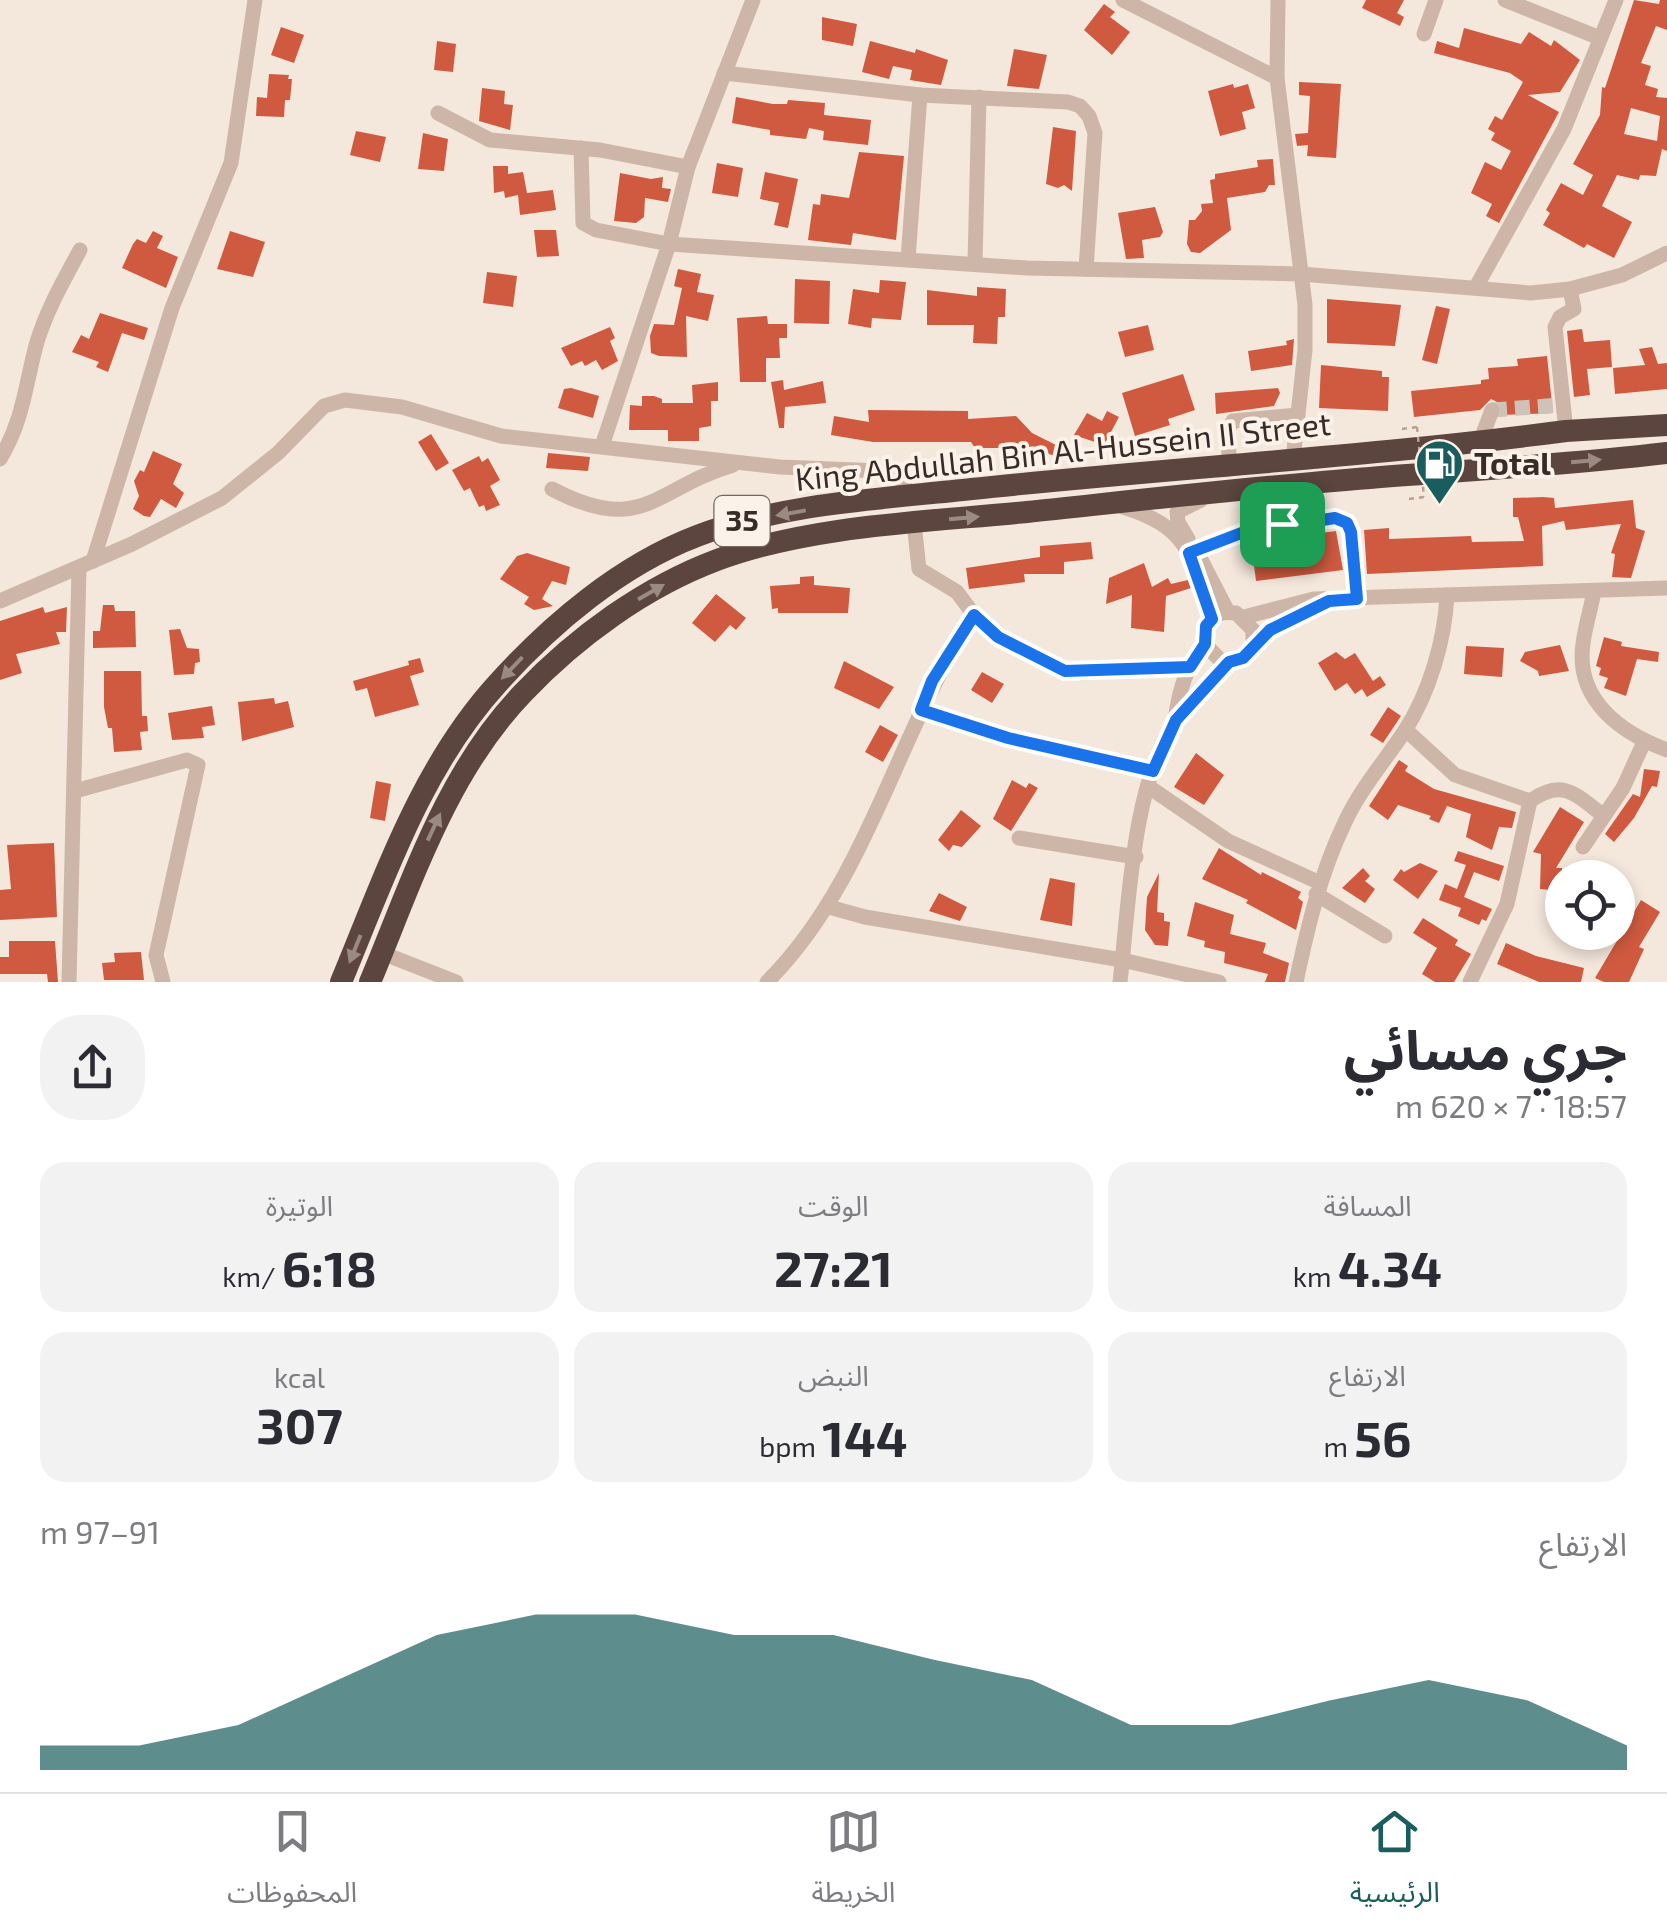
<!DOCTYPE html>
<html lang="ar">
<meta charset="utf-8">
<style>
:root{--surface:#fff;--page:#f2f2f3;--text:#2b2b33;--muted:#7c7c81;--line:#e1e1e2;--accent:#1a5d5e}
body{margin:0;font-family:"Exo 2","Noto Sans Arabic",sans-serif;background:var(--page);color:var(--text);direction:rtl;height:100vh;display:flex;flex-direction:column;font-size:38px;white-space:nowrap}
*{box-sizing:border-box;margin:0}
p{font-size:32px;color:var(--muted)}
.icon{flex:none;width:55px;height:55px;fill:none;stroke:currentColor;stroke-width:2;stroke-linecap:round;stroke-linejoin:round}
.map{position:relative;height:982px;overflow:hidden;direction:ltr}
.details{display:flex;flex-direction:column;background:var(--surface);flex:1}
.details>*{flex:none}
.tools{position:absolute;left:1545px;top:860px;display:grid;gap:20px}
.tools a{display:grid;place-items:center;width:90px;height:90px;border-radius:50%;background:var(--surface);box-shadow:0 5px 15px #0003;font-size:50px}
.pin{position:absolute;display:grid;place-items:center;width:85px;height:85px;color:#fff;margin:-42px;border-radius:20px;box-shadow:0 5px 15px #0006}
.round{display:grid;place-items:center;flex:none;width:105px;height:105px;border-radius:40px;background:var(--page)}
.headline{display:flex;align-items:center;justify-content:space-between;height:170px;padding:0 40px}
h1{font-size:55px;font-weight:700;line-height:75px}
.stats{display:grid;grid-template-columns:repeat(3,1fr);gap:15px;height:170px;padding:10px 40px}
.stats div{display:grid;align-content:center;border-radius:25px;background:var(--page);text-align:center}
.stats b{font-size:50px;font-weight:700}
.stats small{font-size:28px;font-weight:400}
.stats p{font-size:28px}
.chart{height:280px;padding:20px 40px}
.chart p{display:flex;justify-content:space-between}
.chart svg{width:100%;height:180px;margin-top:10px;fill:var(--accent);opacity:.7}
.menu{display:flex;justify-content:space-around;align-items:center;height:140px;border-top:2px solid var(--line);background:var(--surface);font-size:28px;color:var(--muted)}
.menu a{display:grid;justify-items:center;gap:5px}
.menu .selected{color:var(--accent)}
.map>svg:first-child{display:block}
.building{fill:#cf5a3f;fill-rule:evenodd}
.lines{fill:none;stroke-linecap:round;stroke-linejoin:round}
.minor-tunnel{stroke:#cfc2b8;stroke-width:15;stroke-dasharray:15 8;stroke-linecap:butt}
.path{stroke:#b9a091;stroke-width:2.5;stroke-dasharray:5 5;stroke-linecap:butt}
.minor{stroke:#cdb6a7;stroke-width:15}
.highway{stroke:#5b453e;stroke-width:22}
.path-bridge{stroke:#b9a091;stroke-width:2.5;stroke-dasharray:5 5;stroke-linecap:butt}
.oneway{fill:#9b8a82}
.route-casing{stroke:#fff;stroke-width:20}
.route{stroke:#1a73e8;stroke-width:12}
.labels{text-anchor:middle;stroke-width:8;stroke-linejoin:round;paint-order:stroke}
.shield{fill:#fbf2e9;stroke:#736762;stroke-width:2.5}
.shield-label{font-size:30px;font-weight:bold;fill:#392c28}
.street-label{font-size:32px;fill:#392c28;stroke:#fbf2e9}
.poi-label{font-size:32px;font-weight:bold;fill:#392c28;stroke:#fbf2e9;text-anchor:start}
</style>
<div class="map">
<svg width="1667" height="982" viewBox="0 0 1667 982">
<rect width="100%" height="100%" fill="#f4e7dc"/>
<g class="building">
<path d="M1366 0H1404L1397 13 1404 17 1400 26 1362 8Z"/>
<path d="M1634 0 1659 4 1660 0H1667V30L1656 26 1641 63 1651 66 1645 85 1658 89 1656 97 1667 98V151L1662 149 1656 176 1640 175 1639 180 1617 175 1602 206 1632 222 1614 258 1587 244 1584 248 1543 225 1550 213 1546 210 1561 183 1583 195 1593 175 1573 164 1600 115 1602 87 1605 88ZM1631 108 1660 116 1657 141 1624 134Z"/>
<path d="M1104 4 1115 12 1110 17 1130 32 1112 55 1084 30Z"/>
<path d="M822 17 857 24 853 46 822 40Z"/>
<path d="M281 27 304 35 294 63 271 55Z"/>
<path d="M1464 28 1521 44 1529 32 1551 46 1554 40 1580 60 1560 92 1528 95 1559 112 1499 223 1486 216 1492 204 1471 193 1485 162 1501 170 1511 151 1491 140 1495 133 1488 129 1495 116 1502 120 1523 82 1510 73 1434 53 1437 41 1459 48Z"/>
<path d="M437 41 456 44 453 72 434 70Z"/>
<path d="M870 41 915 53 916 49 948 60 941 85 910 80 912 70 893 66 889 79 862 72Z"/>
<path d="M1014 49 1047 55 1039 89 1007 86Z"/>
<path d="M269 74 289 75 288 79H292L290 100H285L284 117 256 116 257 97 267 98Z"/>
<path d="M1299 82 1341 84 1336 158 1307 156 1308 145 1297 146 1295 134 1308 133 1310 96 1299 95Z"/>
<path d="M1233 84 1234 88 1248 84 1255 108 1242 112 1246 129 1220 136 1208 91Z"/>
<path d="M482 88 505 91 504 104 513 105 510 130 479 121Z"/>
<path d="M736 97 773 104H787L788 100 825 103 824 115 871 120 868 145 823 140 824 131 809 128 806 139 770 135V130L732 123Z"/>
<path d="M1053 127 1076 131 1072 191 1064 185 1058 188 1046 184Z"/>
<path d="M356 131 386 137 380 162 350 155Z"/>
<path d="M423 133 448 139 444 171 418 169Z"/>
<path d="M859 152 904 156 896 240 853 233 851 245 808 240 813 204 820 205 821 194 849 198Z"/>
<path d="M1273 159 1275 185H1269L1265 192 1227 198 1231 230 1200 253 1191 252 1187 244 1189 220H1195L1202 211 1201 204 1213 203 1210 180 1215 179V174L1258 167 1257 160Z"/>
<path d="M717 163 743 168 738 197 712 193Z"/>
<path d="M493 166H508V174L523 172 527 193 553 190 556 210 520 215 518 195 505 198 504 191 494 193Z"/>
<path d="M765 172 798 179 788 228 774 225 779 203 760 199Z"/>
<path d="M620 173 651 179 663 177 662 188 671 189 668 202 645 198 644 217 636 223 614 221Z"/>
<path d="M1155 207 1163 232 1160 237 1142 240 1144 258 1126 259 1118 213Z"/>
<path d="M534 230H556L559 256 537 257Z"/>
<path d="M153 231 163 236 157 248 178 257 166 288 122 268 133 244 137 239 146 243Z"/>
<path d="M230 231 265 242 253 277 217 269Z"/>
<path d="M678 269 701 274 697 292 714 295 708 321 686 316 687 357 659 356 651 353 650 336 654 324 674 325 682 288 674 286Z"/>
<path d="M487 272 517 276 513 307 483 303Z"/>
<path d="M795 279 830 281 829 324 794 323Z"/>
<path d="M880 280 906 282 901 320 872 318 871 328 848 324 853 289 879 293Z"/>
<path d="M977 287 1006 289 1005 317H998L997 344 973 343 974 325H927V290L977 296Z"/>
<path d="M1327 299 1401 305 1395 346 1327 343Z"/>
<path d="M1436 306 1450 309 1437 364 1422 360Z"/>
<path d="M100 313 148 328 144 340 122 333 108 372 96 367 99 362 72 352 81 335 89 339Z"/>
<path d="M767 316 768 324H787V338H779L780 358H766V382H740L737 318Z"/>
<path d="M1148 325 1154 350 1125 357 1118 332Z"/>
<path d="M610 327 615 338 610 341 618 361 602 370 596 360 585 366 582 361 571 366 561 348Z"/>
<path d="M1582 329 1584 342 1610 340 1612 367 1587 369 1590 395 1574 397 1567 331Z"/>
<path d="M1294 339 1292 365 1251 371 1248 351 1287 345 1286 341Z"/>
<path d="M1652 347 1658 364 1667 363V389L1615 394 1613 368 1645 365 1639 349Z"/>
<path d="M1547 356 1553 413 1502 415 1501 404 1491 399 1480 410 1414 417 1411 391 1481 384V380L1489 379 1488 368 1518 366 1517 359Z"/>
<path d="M1321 365 1382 371V377H1389L1388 411 1319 408Z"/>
<path d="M1183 374 1195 410 1168 419 1170 425 1135 436 1122 393Z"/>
<path d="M783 380 784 390 823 381 826 403 785 407 784 428H779L771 382Z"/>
<path d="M718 382V401H711V426L699 428V441H668V430H629L630 405 642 406V396H654L662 399V403H693L692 385Z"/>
<path d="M571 388 599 396 593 418 558 408 564 389Z"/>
<path d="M1278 388 1280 393 1274 406 1216 414 1215 393Z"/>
<path d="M868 410 968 411V419L1016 416 1032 433 1062 448 1058 457 1031 448H975L971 442H873L831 435 834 416 869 422Z"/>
<path d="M1107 411 1119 417 1104 445 1074 435 1087 413 1102 421Z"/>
<path d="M431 434 449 463 436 471 418 442Z"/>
<path d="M153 451 182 464 173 484 184 493 176 508 161 499 150 517 144 516 133 509 139 496 134 481 140 470 144 472Z"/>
<path d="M548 453 590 457 588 471 546 468Z"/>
<path d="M479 456 482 462 488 458 500 480 490 486 500 505 486 511 484 505 479 507 470 488 464 491 452 470Z"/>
<path d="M1543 497 1554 498 1555 508 1633 500 1636 528 1645 531 1631 578 1612 577 1615 554 1611 553 1621 524 1566 530 1564 521 1542 526 1543 566 1367 574 1364 530 1389 528V539L1471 536 1472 542 1524 541 1518 517H1513V498Z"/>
<path d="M1336 531 1343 570 1256 581 1251 542Z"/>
<path d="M1091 542 1093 559 1064 562V574H1024L1025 582 969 589 966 568 1040 557V546Z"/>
<path d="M527 553 570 567 566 585 552 581 542 599 553 606 534 610 524 604 529 597 500 579 517 556Z"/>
<path d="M1144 563 1152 587 1168 578 1171 584 1188 580 1191 588 1166 596 1164 632 1131 628 1132 595 1106 604 1109 578Z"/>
<path d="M814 576V585L850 588 848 613H778V608L772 609 770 586 800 584V577Z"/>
<path d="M716 594 746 618 736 630 730 625 715 642 692 623Z"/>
<path d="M103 605H114L115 611H135L136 647 93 648V631H100Z"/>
<path d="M43 607 45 613 67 607 66 632H56L60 644 16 654 22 673 0 680V621Z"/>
<path d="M180 629 187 648 199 649 200 662 195 663 194 674 174 675 169 630Z"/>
<path d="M1604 637 1622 642 1621 646 1659 652 1658 662 1637 659 1626 696 1604 688 1608 678 1599 675 1601 668 1596 666Z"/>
<path d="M1560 645 1569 671 1539 676 1538 671 1520 661 1525 652Z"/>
<path d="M1466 646 1504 648 1502 677 1464 674Z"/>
<path d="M1336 652 1345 659 1355 653 1373 681 1380 676 1386 685 1367 697 1362 689 1355 694 1347 683 1335 691 1318 663Z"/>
<path d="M420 658 424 672 410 676 419 705 375 717 367 688 356 691 353 681 409 665 408 661Z"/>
<path d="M844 661 894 687 879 709 834 688Z"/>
<path d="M104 671H141L142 716H147L148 731 140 732 142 750 114 752 112 728H108L104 707Z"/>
<path d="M982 672 1004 684 992 703 971 690Z"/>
<path d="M274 698 275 704 288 701 294 727 242 741 238 702Z"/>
<path d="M212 706 215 725 202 727 204 738 172 740 168 713Z"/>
<path d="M1388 707 1401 716 1383 743 1370 735Z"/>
<path d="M880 725 898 735 883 762 865 752Z"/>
<path d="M1196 753 1224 775 1204 805 1174 787Z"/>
<path d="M1399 760 1408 766 1405 771 1434 789 1516 812 1512 828 1499 827 1492 850 1466 837 1471 814 1447 806 1439 823 1429 819 1431 816 1398 805 1388 820 1369 806Z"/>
<path d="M1644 769 1660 771 1657 787 1652 786 1634 818 1614 842 1605 834 1633 794 1640 797Z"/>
<path d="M1012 780 1026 788 1029 783 1038 788 1011 831 993 819Z"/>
<path d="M376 781 391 784 385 821 370 818Z"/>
<path d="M1560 807 1584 822 1556 868H1562V891L1540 889 1541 854 1533 852Z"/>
<path d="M961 810 981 826 962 847 953 845 949 851 938 840Z"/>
<path d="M54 843 57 917 0 920V890L11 889 7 845Z"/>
<path d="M1219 848 1261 875 1262 872 1301 892 1298 898 1303 902 1296 930 1246 903 1248 900 1202 879Z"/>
<path d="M1458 851 1504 866 1499 881 1474 872 1464 897 1492 909 1486 921 1482 919 1479 925 1458 916 1461 908 1439 900 1445 884 1457 889 1466 865 1454 861Z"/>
<path d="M1420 863 1438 871 1418 899 1393 880 1401 869 1404 872Z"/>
<path d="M1363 868 1370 876 1365 881 1375 889 1365 903 1342 888Z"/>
<path d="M1159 873 1157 912 1164 913V921L1170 922 1168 946 1155 945 1145 930 1147 897Z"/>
<path d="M1050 878 1075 883 1072 926 1040 920Z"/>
<path d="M939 893 967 907 960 921 929 911Z"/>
<path d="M1641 900 1660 912 1639 947 1644 949 1629 982H1604L1595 978Z"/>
<path d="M1195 902 1234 915 1230 934 1266 943 1263 953 1289 963 1285 982H1265L1268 974 1224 963 1225 952 1204 947 1205 941 1187 936Z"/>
<path d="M1423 918 1458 940 1455 945 1471 954 1454 982H1435L1422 974 1437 948 1413 933Z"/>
<path d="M9 941H55L58 982H48L47 974H0V957H9Z"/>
<path d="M1506 943 1536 956 1584 968 1581 982H1539L1497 964Z"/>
<path d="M141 952 144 980H104L102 963 115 962 114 953Z"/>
</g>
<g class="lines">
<path class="minor-tunnel" d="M1492 410 1561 405"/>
<g class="path">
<path d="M1402 429 1417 427"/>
<path d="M1409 499 1424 497"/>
</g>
<g class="minor">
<path d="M1123 0 1277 78"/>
<path d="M1278 0 1277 78 1305 305V350L1293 460"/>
<path d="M1505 0 1600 38"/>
<path d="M1424 34 1436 0"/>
<path d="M724 73 920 95 1068 102 1080 106 1089 116 1095 133 1086 269"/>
<path d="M438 113 490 140 600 150 688 167"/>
<path d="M581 148 583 223 596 230 669 244 1027 268 1301 274 1531 293 1570 289 1622 275 1667 253"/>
<path d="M908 259 920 95"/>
<path d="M975 263 979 97"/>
<path d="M1476 287 1564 129 1616 0"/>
<path d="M1566 431 1555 327 1560 317 1574 309 1570 289"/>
<path d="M1480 442 1492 410"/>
<path d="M602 446 669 244 688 167 753 0"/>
<path d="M0 459C24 419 25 385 37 342 47 309 64 280 80 250"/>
<path d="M1230 466 1227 431 1233 421 1298 415"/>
<path d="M552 489C643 537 655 488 733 465"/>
<path d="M1123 507C1189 527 1193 557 1212 619"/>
<path d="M914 523 919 569 957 592 974 615 999 637 1049 665 1082 673 1190 667"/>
<path d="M1188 539 1178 522 1177 512 1201 500"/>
<path d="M1189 553 1244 532 1341 519 1351 531 1357 599"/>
<path d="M1200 558 1228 612"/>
<path d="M93 561 172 308 231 163 255 0"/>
<path d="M1594 591C1591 609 1585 626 1583 644 1575 700 1621 733 1667 750"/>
<path d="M0 601 132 544 222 498 278 453 324 406 345 400 402 407 501 436 780 467 881 471 902 480 910 496"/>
<path d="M1244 617 1314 599 1667 588"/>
<path d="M1253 646 1270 630 1329 601"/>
<path d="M921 710 1008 738 1153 771"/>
<path d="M1175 720C1178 701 1181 684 1190 666 1194 659 1200 653 1203 646 1211 628 1204 609 1236 613L1253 630V646L1236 661H1221L1205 644"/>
<path d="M1406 730 1455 775 1530 801"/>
<path d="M1149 787 1228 841 1318 882"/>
<path d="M75 791 187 760 198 765 156 955 163 982"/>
<path d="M1019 838 1136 857"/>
<path d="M1583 847 1623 788 1644 742"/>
<path d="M1316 894 1385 936"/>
<path d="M829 907 865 917 1122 960 1219 982"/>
<path d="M382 953 456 982"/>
<path d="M69 982 79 568"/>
<path d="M767 982C869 880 896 733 974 615"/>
<path d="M1120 982C1129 904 1132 785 1176 719 1191 698 1211 680 1229 662"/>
<path d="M1296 982C1308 926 1320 874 1345 822 1361 788 1384 762 1404 732 1429 694 1445 640 1447 595"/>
<path d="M1470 982 1507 904 1530 801C1563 778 1575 794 1604 816"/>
</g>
<g class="highway">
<path d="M341 982C384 879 421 767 498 683 552 623 621 565 697 536 783 503 882 499 972 489 1170 468 1368 457 1566 431L1667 425"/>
<path d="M370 982C412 882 446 773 523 693 576 637 645 587 717 560 811 525 927 522 1027 512 1141 500 1255 487 1370 478 1469 470 1568 465 1667 453"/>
</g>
<path class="path-bridge" d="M1417 427 1424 497"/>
</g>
<defs><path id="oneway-solid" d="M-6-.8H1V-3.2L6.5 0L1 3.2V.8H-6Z" transform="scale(2.5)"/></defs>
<g class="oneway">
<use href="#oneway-solid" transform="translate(1586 461) rotate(-5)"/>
<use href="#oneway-solid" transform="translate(791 513) rotate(170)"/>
<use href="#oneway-solid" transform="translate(964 518) rotate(-5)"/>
<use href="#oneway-solid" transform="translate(651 592) rotate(-30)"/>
<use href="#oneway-solid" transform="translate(512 668) rotate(134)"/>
<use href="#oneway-solid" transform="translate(434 827) rotate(-65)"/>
<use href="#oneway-solid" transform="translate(355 949) rotate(112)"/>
</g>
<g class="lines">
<defs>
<path id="route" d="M1335 518 1347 523 1351 532 1357 599 1329 601 1270 630 1243 658 1229 662 1176 720 1153 771 1008 738 921 710 932 681 974 615 998 637 1065 671 1190 667 1205 644 1206 626 1212 619 1189 553 1244 532Z"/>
</defs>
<use href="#route" class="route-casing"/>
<use href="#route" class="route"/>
</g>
<defs>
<symbol id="fuel-pin" viewBox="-11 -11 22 30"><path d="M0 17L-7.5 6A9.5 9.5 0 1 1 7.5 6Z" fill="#1a5d5e" stroke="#fbf2e9"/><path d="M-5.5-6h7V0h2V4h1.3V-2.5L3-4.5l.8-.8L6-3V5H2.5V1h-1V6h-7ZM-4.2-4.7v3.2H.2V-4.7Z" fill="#fff"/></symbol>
</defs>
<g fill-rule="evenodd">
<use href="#fuel-pin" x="1412" y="436" width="55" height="75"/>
</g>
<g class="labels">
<rect class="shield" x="714.5" y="496" width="55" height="50" rx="8"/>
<g class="shield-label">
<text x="742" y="531">35</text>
</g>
<g class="street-label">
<text transform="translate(1063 452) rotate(-6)" y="11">King Abdullah Bin Al-Hussein II Street</text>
</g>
<g class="poi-label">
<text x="1474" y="475">Total</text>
</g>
</g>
</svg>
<div class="tools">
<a><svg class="icon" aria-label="locate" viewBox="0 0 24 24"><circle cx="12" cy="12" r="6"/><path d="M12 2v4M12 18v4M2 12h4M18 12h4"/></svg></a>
</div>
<div class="pin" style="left:1282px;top:524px;background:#1e9e55"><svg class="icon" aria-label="arrive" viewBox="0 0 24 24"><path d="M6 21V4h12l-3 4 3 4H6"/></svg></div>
</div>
<section class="details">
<div class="headline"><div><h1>جري مسائي</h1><p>18:57 · 7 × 620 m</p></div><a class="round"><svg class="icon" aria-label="share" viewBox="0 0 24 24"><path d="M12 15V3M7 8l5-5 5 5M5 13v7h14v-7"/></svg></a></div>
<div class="stats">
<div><p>المسافة</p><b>4.34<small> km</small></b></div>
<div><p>الوقت</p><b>27:21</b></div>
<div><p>الوتيرة</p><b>6:18<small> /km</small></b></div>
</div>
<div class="stats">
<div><p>الارتفاع</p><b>56<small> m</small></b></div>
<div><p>النبض</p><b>144<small> bpm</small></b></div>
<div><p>kcal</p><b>307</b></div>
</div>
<div class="chart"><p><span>الارتفاع</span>91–97 m</p>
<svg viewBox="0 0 160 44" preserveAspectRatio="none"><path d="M0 44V38L10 38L20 33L30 22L40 11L50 6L60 6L70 11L80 11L90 17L100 22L110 33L120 33L130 27L140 22L150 27L160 38V44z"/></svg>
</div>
</section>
<nav class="menu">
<a class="selected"><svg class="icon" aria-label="home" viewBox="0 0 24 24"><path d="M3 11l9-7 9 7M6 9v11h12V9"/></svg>الرئيسية</a>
<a><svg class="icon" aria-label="map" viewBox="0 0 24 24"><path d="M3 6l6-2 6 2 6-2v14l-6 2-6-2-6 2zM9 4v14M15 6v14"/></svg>الخريطة</a>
<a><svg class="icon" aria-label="saved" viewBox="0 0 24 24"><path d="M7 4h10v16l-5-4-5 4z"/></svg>المحفوظات</a>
</nav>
